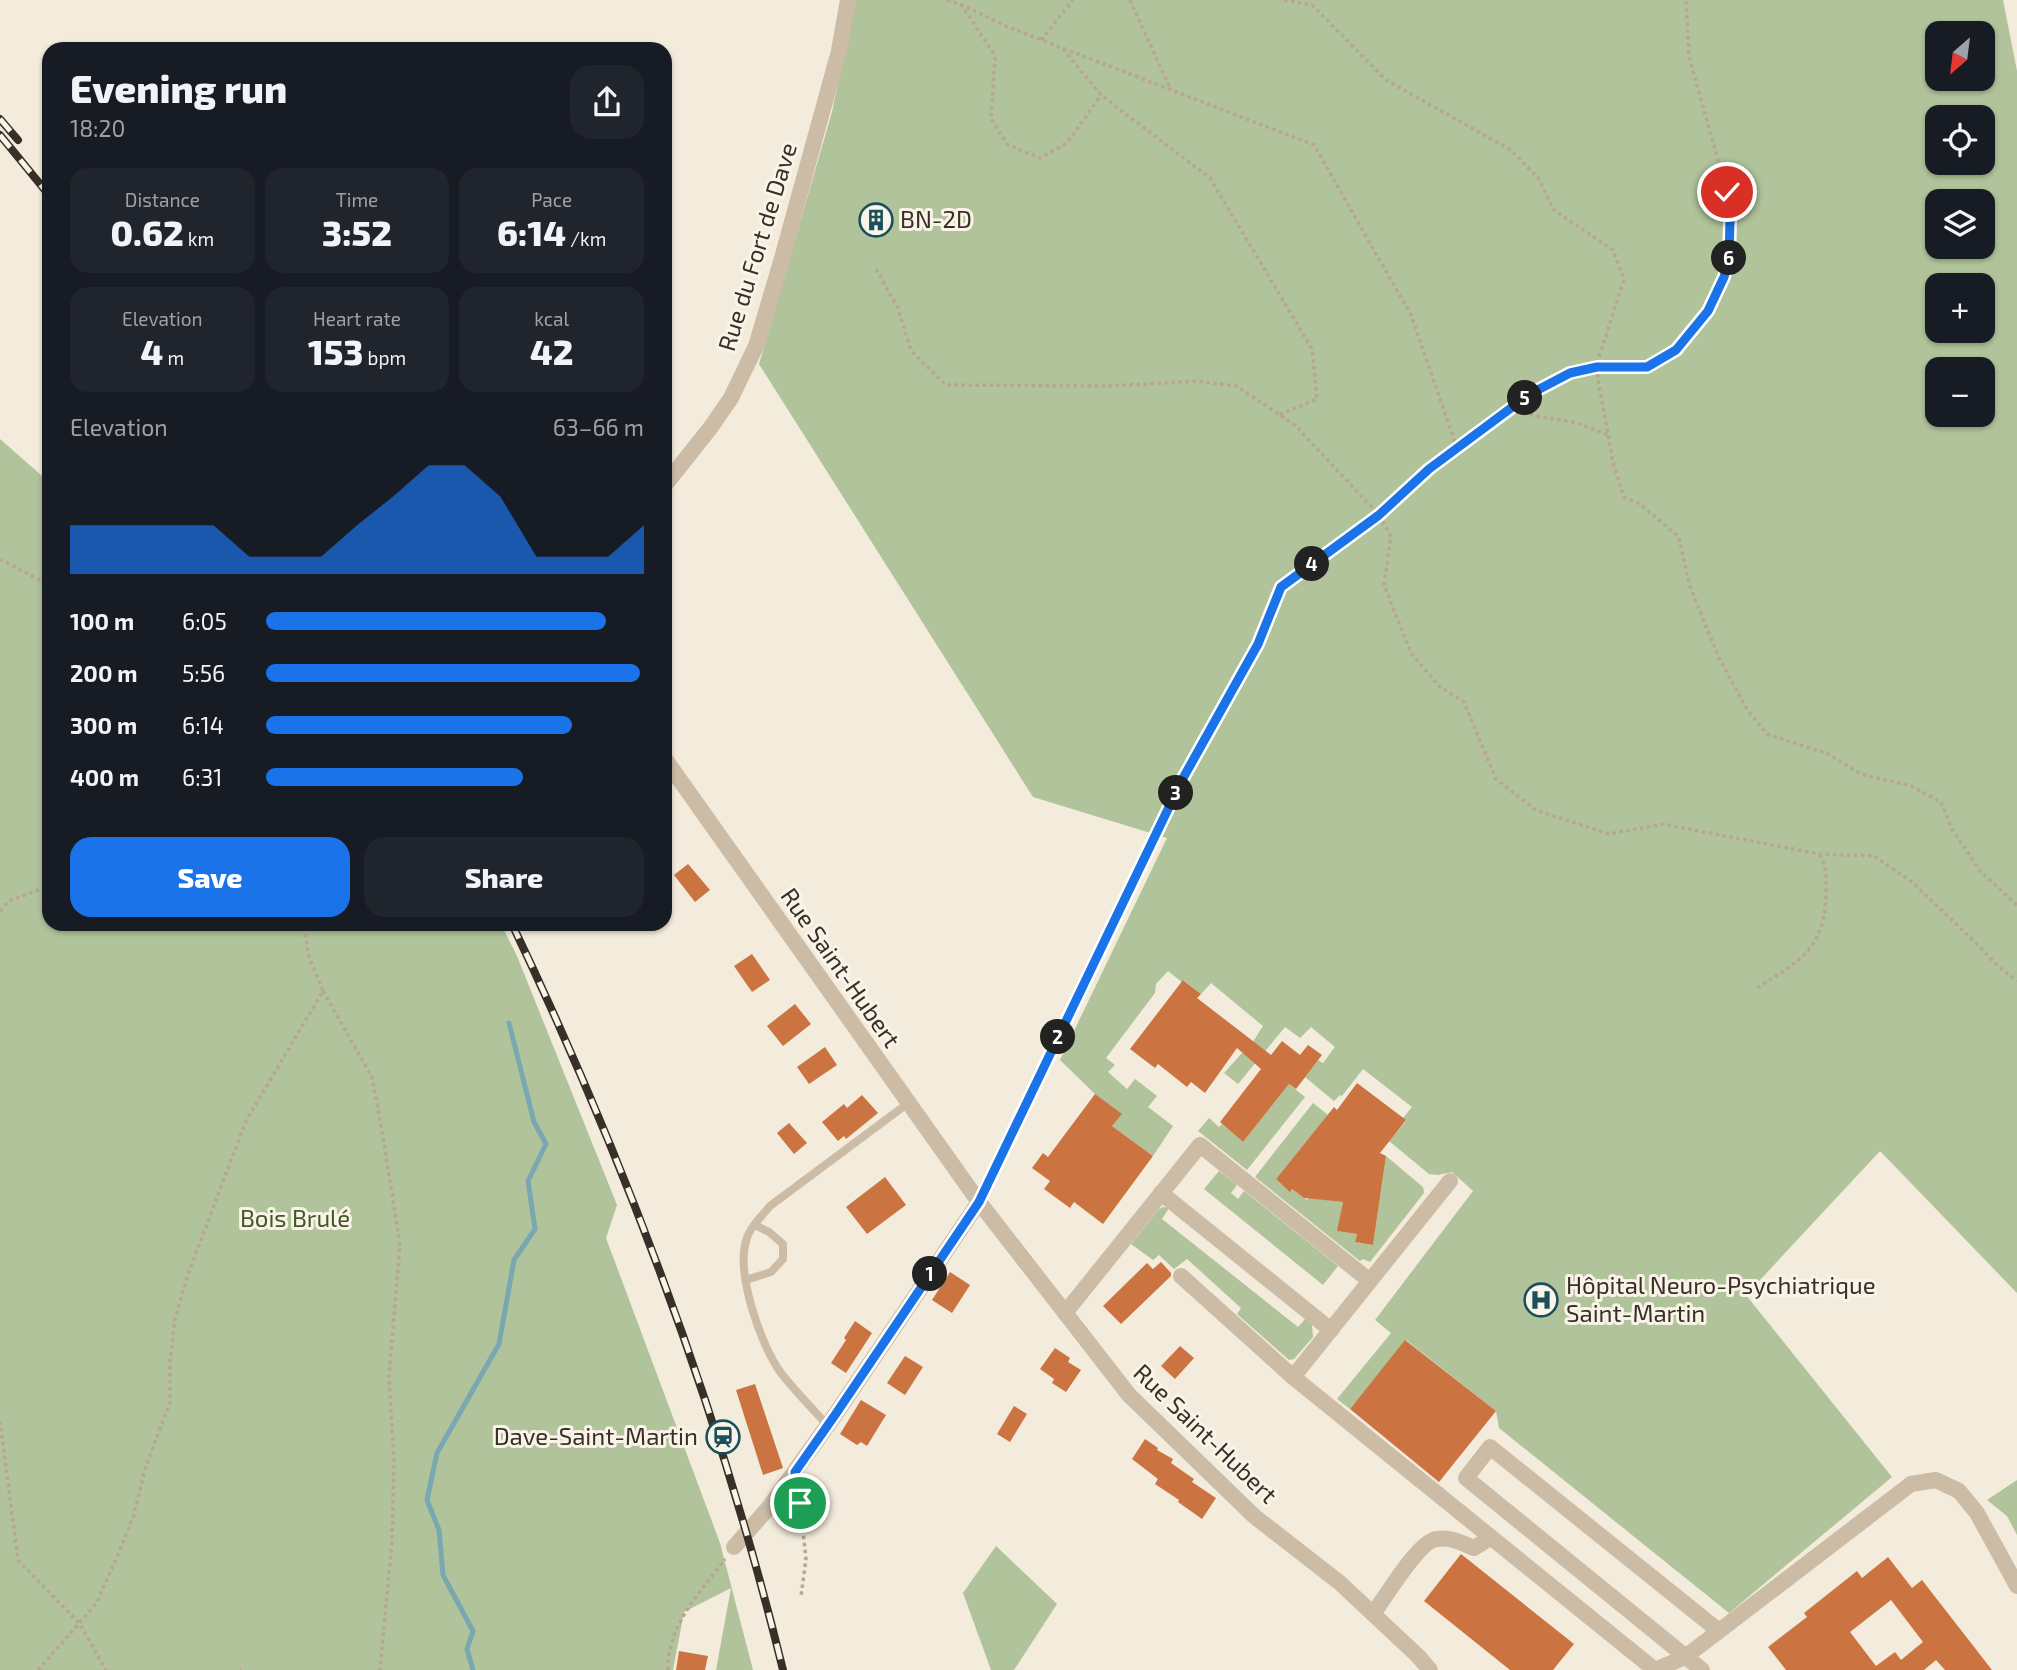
<!DOCTYPE html>
<meta charset="utf-8">
<style>
:root{--surface:#171b24;--page:#20242c;--text:#f1f3f6;--muted:#9ea1a6;--accent:#1a73e8}
body{margin:0;font-family:"Exo 2",sans-serif;background:var(--page);color:var(--text);height:100vh;display:flex;flex-direction:column;font-size:26px;white-space:nowrap}
*{box-sizing:border-box;margin:0}
p{font-size:23px;color:var(--muted)}
.icon{flex:none;width:38px;height:38px;fill:none;stroke:currentColor;stroke-width:2;stroke-linecap:round;stroke-linejoin:round}
.map{position:relative;flex:1;overflow:hidden}
.sheet{position:absolute;left:42px;top:42px;width:630px;height:889px;display:flex;flex-direction:column;background:var(--surface);border-radius:21px;box-shadow:0 2px 5px #0004}
.sheet>*{flex:none}
.needle{width:46px;rotate:208deg}
.buttons{position:absolute;left:1925px;top:21px;display:grid;gap:14px}
.buttons a{display:grid;place-items:center;width:70px;height:70px;border-radius:14px;background:var(--surface);box-shadow:0 2px 5px #0004;font-size:35px}
.pin{position:absolute;display:grid;place-items:center;width:60px;height:60px;color:#fff;margin:-30px;border:4px solid #fff;border-radius:50%;box-shadow:0 2px 7px #0007}
.km{position:absolute;width:35px;height:35px;margin:-18px;border-radius:50%;background:#222;color:#fff;font-size:19px;line-height:35px;text-align:center}
.round{display:grid;place-items:center;flex:none;width:74px;height:74px;border-radius:21px;background:var(--page)}
.head{display:flex;align-items:center;justify-content:space-between;height:119px;padding:0 28px}
h1{font-size:38px;font-weight:800;line-height:52px}
.stats{display:grid;grid-template-columns:repeat(3,1fr);gap:10px;height:119px;padding:7px 28px}
.stats div{display:grid;align-content:center;border-radius:18px;background:var(--page);text-align:center}
.stats b{font-size:35px;font-weight:800}
.stats small{font-size:19px;font-weight:400}
.stats p{font-size:19px}
.chart{height:196px;padding:14px 28px}
.chart p{display:flex;justify-content:space-between}
.chart svg{width:100%;height:126px;margin-top:7px;fill:var(--accent);opacity:.7}
.action{display:flex;gap:14px;margin-top:auto;padding:14px 28px}
.action a{flex:1;height:80px;border-radius:21px;background:var(--accent);color:#fff;font-size:28px;font-weight:800;line-height:80px;text-align:center}
.action a+a{background:var(--page);color:var(--text)}
ul{padding:0 28px;list-style:none;font-size:23px}
li{display:grid;grid-template-columns:112px 84px 1fr;align-items:center;height:52px}
li i{height:18px;border-radius:9px;background:var(--accent)}
.map>svg:first-child{display:block}
.green{fill:#b0c39a;fill-rule:evenodd}
.lines{fill:none;stroke-linecap:round;stroke-linejoin:round}
.stream{stroke:#79a8b1;stroke-width:5}
.building{fill:#cb7441;fill-rule:evenodd}
.path{stroke:#b8a691;stroke-width:3.5;stroke-dasharray:3.5 3.5;stroke-linecap:butt}
.lane{stroke:#ccbca6;stroke-width:8}
.street{stroke:#ccbca6;stroke-width:16}
.rail-casing{stroke:#382f28;stroke-width:8}
.rail{stroke:#faf4e8;stroke-width:5;stroke-dasharray:16;stroke-linecap:butt}
.route-casing{stroke:#fff;stroke-width:14}
.route{stroke:#1a73e8;stroke-width:9}
.labels{text-anchor:middle;stroke-width:6;stroke-linejoin:round;paint-order:stroke}
.poi-label{font-size:24px;fill:#382f28;stroke:#faf4e8;text-anchor:start}
.street-label{font-size:24px;fill:#382f28;stroke:#faf4e8}
.park-label{font-size:24px;fill:#41572a;stroke:#faf4e8}
</style>
<div class="map">
<svg width="2017" height="1670" viewBox="0 0 2017 1670">
<rect width="100%" height="100%" fill="#f3ebdb"/>
<g class="green">
<path d="M855 0H2003L2017 71V1293L1880 1151 1746 1295 1892 1477 1729 1613 1499 1428 1496 1411 1406 1340 1350 1409 1337 1399 1391 1333 1375 1320 1473 1191 1452 1172 1438 1175 1429 1174 1389 1141 1406 1121 1403 1118 1412 1107 1363 1069 1342 1096 1340 1095 1334 1101 1305 1077 1318 1060 1323 1063 1335 1047 1311 1027 1300 1038 1285 1027 1238 1084 1224 1073 1242 1053 1245 1054 1263 1026 1211 983 1201 994 1184 980 1182 982 1168 971 1156 984 1155 993 1106 1058 1115 1065 1108 1072 1127 1089 1135 1079 1157 1096 1148 1107 1173 1126 1153 1156 1112 1126 1121 1115 1095 1094 1060 1060 1167 838 1033 797 759 364 832 112ZM1937 33H1983V79H1937ZM1937 117H1983V163H1937ZM1937 201H1983V247H1937ZM1937 285H1983V331H1937ZM1937 369H1983V415H1937Z"/>
<path d="M0 439 49 482V924H501L517 956 617 1205 606 1238 720 1543 753 1670H716L731 1588 684 1612 673 1670H0Z"/>
<path d="M1289 1084 1305 1097 1247 1170 1198 1131 1209 1118 1219 1127 1222 1124 1243 1142Z"/>
<path d="M1313 1103 1328 1115 1276 1179 1290 1191 1292 1189 1307 1200 1308 1198 1343 1202 1338 1231 1357 1234 1355 1242 1373 1245 1386 1156 1423 1187 1424 1193 1370 1262 1363 1259 1360 1261 1255 1177Z"/>
<path d="M1219 1171 1237 1185 1231 1193 1238 1199 1244 1191 1338 1266 1323 1285 1204 1189Z"/>
<path d="M1163 1207 1169 1208 1162 1219 1298 1327 1306 1318 1314 1322 1312 1326 1313 1337 1294 1359 1289 1360 1237 1314 1241 1308 1187 1259 1174 1269 1159 1255 1153 1260 1131 1244 1159 1209Z"/>
<path d="M2017 1480V1535L2007 1516 1987 1500Z"/>
<path d="M996 1546 1057 1604 1014 1670H991L963 1593Z"/>
</g>
<g class="lines">
<path class="stream" d="M473 1670 467 1649 473 1631 443 1575 439 1530 427 1500 437 1453 499 1344 514 1260 535 1229 528 1181 546 1144 534 1122 509 1023"/>
</g>
<g class="building">
<path d="M865 207 888 208 886 234 863 232Z"/>
<path d="M688 864 710 890 695 902 674 875Z"/>
<path d="M752 954 770 980 752 992 734 966Z"/>
<path d="M1183 980 1201 994 1197 998 1271 1055 1282 1041 1300 1055 1308 1045 1322 1055 1296 1089 1289 1084 1243 1142 1220 1122 1261 1069 1237 1048 1205 1093 1191 1082 1187 1087 1158 1064 1155 1068 1130 1049Z"/>
<path d="M795 1004 811 1024 783 1046 767 1026Z"/>
<path d="M825 1047 837 1065 809 1084 797 1067Z"/>
<path d="M1357 1083 1406 1120 1380 1153 1386 1156 1373 1245 1355 1242 1357 1234 1337 1231 1343 1202 1304 1198 1292 1189 1290 1192 1276 1179 1334 1107 1337 1110Z"/>
<path d="M1095 1094 1122 1114 1112 1126 1153 1156 1103 1224 1074 1202 1070 1208 1044 1189 1050 1181 1032 1168 1043 1153 1048 1157Z"/>
<path d="M862 1095 878 1113 846 1139 844 1136 838 1141 822 1122 844 1104 847 1108Z"/>
<path d="M789 1123 807 1143 794 1154 777 1133Z"/>
<path d="M885 1177 906 1205 867 1234 846 1207Z"/>
<path d="M1161 1262 1171 1273V1276L1121 1324 1103 1306 1147 1263 1153 1269Z"/>
<path d="M950 1272 970 1285 952 1313 932 1300Z"/>
<path d="M855 1321 872 1333 846 1373 831 1363 846 1340 844 1338Z"/>
<path d="M1405 1340 1496 1411 1439 1482 1350 1409Z"/>
<path d="M1180 1346 1194 1358 1175 1379 1161 1366Z"/>
<path d="M1055 1348 1070 1358 1068 1362 1081 1370 1066 1392 1052 1383 1054 1379 1040 1369Z"/>
<path d="M905 1356 923 1367 905 1395 887 1383Z"/>
<path d="M755 1384 783 1468 763 1475 736 1390Z"/>
<path d="M861 1400 886 1415 867 1446 861 1442 857 1445 840 1434Z"/>
<path d="M1014 1406 1027 1414 1010 1442 997 1434Z"/>
<path d="M1145 1439 1158 1448 1157 1450 1173 1459 1171 1463 1194 1479 1192 1482 1216 1498 1202 1519 1178 1502 1179 1500 1155 1484 1158 1479 1132 1459Z"/>
<path d="M1461 1554 1574 1644 1553 1670H1510L1424 1601Z"/>
<path d="M1888 1557 1912 1588 1922 1580 1992 1670H1945L1936 1660 1924 1670H1786L1768 1647 1807 1617 1804 1613 1857 1571 1862 1578ZM1891 1600 1923 1642 1901 1660 1895 1652 1876 1666 1850 1632Z"/>
<path d="M679 1651 708 1656 705 1670H676Z"/>
</g>
<g class="lines">
<g class="path">
<path d="M947 0 960 4 1008 27 1314 145 1411 315 1457 448"/>
<path d="M1130 0 1171 90"/>
<path d="M1284 0 1312 5 1386 80 1511 150 1538 178 1554 210 1613 250 1624 279 1596 367 1613 463 1624 497 1640 504 1679 537 1689 584 1718 656 1748 711 1767 734 1828 754 1861 774 1911 786 1941 802 1952 829 1980 871 2017 905"/>
<path d="M961 4 995 56 991 119 1008 145 1040 158 1067 143 1101 95"/>
<path d="M1041 40 1073 0"/>
<path d="M1063 49 1101 95 1210 178 1312 349 1317 399 1279 415"/>
<path d="M876 269 898 308 911 351 946 385 1108 386 1197 381 1236 386 1295 425 1379 515 1391 536 1384 585 1411 653 1440 687 1464 702 1496 779 1536 810 1609 834 1663 824 1819 854 1874 856 1912 882 1971 938 1999 967 2017 981"/>
<path d="M1509 411 1577 423 1608 435"/>
<path d="M0 559 49 585"/>
<path d="M0 911 9 901 49 886"/>
<path d="M1757 988C1800 961 1826 948 1826 891 1826 877 1827 867 1819 854"/>
<path d="M323 991 372 1077 383 1137 400 1245 389 1376 394 1460 392 1541 380 1670"/>
<path d="M987 1185 1182 780 1258 644 1281 587 1379 515 1429 469 1530 394 1570 373 1596 367H1647L1676 350 1708 311 1724 277 1729 259 1730 221 1727 192 1689 57 1686 0"/>
<path d="M0 1421 18 1560 80 1624 106 1670"/>
<path d="M799 1494 806 1559 801 1596"/>
<path d="M38 1670 96 1604 117 1557 134 1515 146 1466 170 1402V1361L175 1318 188 1274 246 1121 323 991 308 954 304 924"/>
<path d="M240 1670H241"/>
<path d="M668 1670C667 1625 700 1593 725 1559"/>
</g>
<g class="lane">
<path d="M746 1280 771 1272 783 1259V1244L769 1232 755 1225"/>
<path d="M828 1426C812 1408 795 1391 781 1373 761 1346 736 1274 746 1241 749 1228 762 1216 770 1206L907 1104"/>
</g>
<g class="street">
<path d="M665 485 711 427 731 398 756 346 782 258 839 51 848 0"/>
<path d="M665 759 979 1202 1129 1395 1254 1516 1340 1583 1418 1656 1430 1670"/>
<path d="M1161 1193 1331 1330"/>
<path d="M1181 1276 1293 1377 1655 1670"/>
<path d="M1065 1313 1200 1145 1370 1281"/>
<path d="M1293 1377 1450 1181"/>
<path d="M734 1547 770 1506 835 1415 979 1202"/>
<path d="M1373 1614C1385 1598 1419 1540 1437 1539 1450 1537 1462 1543 1474 1548L1490 1538"/>
<path d="M1655 1670 1685 1657 1719 1631"/>
<path d="M1702 1670 1466 1478 1490 1447 1719 1631 1911 1484 1936 1480 1959 1491 1977 1513 2017 1586"/>
</g>
<defs>
<g id="rail">
<path d="M0 119 18 140"/>
<path d="M0 135 49 195"/>
<path d="M512 924C626 1163 720 1412 783 1670"/>
</g>
</defs>
<use href="#rail" class="rail-casing"/>
<use href="#rail" class="rail"/>
</g>
<g class="lines">
<defs>
<path id="route" d="M800 1503 795 1472 835 1415 979 1202 1182 780 1258 644 1281 587 1379 515 1429 469 1530 394 1570 373 1597 367H1647L1676 350 1708 311 1724 277 1729 259 1730 221 1727 192"/>
</defs>
<use href="#route" class="route-casing"/>
<use href="#route" class="route"/>
</g>
<defs>
<symbol id="building-ring" viewBox="-11 -11 22 22"><circle r="9.5" fill="#faf4e8" stroke="#1b4f5b" stroke-width="1.5"/><path d="M-4-6H4V6H1V3H-1V6H-4ZM-2.5-4.3h1.7v1.8h-1.7ZM.8-4.3h1.7v1.8H.8ZM-2.5-1h1.7V.8h-1.7ZM.8-1h1.7V.8H.8Z" fill="#1b4f5b"/></symbol>
<symbol id="hospital-ring" viewBox="-11 -11 22 22"><circle r="9.5" fill="#faf4e8" stroke="#1b4f5b" stroke-width="1.5"/><path d="M-5-5h3v3.5h4V-5h3V5h-3V1.5h-4V5h-3Z" fill="#1b4f5b"/></symbol>
<symbol id="station-ring" viewBox="-11 -11 22 22"><circle r="9.5" fill="#faf4e8" stroke="#1b4f5b" stroke-width="1.5"/><path d="M-3-6H3Q5-6 5-4V2Q5 4 3 4L4.5 6H3L1.5 4h-3L-3 6H-4.5L-3 4Q-5 4-5 2V-4Q-5-6-3-6ZM-3.5-4v3h7v-3ZM-3.5 1v1.5H-2V1ZM2 1v1.5H3.5V1Z" fill="#1b4f5b"/></symbol>
</defs>
<g fill-rule="evenodd">
<use href="#building-ring" x="857" y="201" width="38" height="38"/>
<use href="#hospital-ring" x="1522" y="1281" width="38" height="38"/>
<use href="#station-ring" x="704" y="1418" width="38" height="38"/>
</g>
<g class="labels">
<g class="poi-label">
<text x="900" y="228">BN-2D</text>
<text x="1566" y="1294">Hôpital Neuro-Psychiatrique<tspan x="1566" dy="28">Saint-Martin</tspan></text>
<text x="698" y="1445" text-anchor="end">Dave-Saint-Martin</text>
</g>
<g class="street-label">
<text transform="translate(758 247) rotate(-73)" y="8">Rue du Fort de Dave</text>
<text transform="translate(840 968) rotate(55)" y="8">Rue Saint-Hubert</text>
<text transform="translate(1205 1434) rotate(44)" y="8">Rue Saint-Hubert</text>
</g>
<g class="park-label">
<text x="295" y="1227">Bois Brulé</text>
</g>
</g>
</svg>
<div class="buttons">
<a><svg class="needle" viewBox="-14 -14 28 28"><path d="M0-13l5 13h-10z" fill="#e53935"/><path d="M0 13l5-13h-10z" fill="#9ea1a6"/></svg></a>
<a><svg class="icon" aria-label="locate" viewBox="0 0 24 24"><circle cx="12" cy="12" r="6"/><path d="M12 2v4M12 18v4M2 12h4M18 12h4"/></svg></a>
<a><svg class="icon" aria-label="layers" viewBox="0 0 24 24"><path d="M12 4l9 5-9 5-9-5zM3 14l9 5 9-5"/></svg></a>
<a>+</a>
<a>−</a>
</div>
<div class="pin" style="left:800px;top:1503px;background:#1e9e55"><svg class="icon" aria-label="arrive" viewBox="0 0 24 24"><path d="M6 21V4h12l-3 4 3 4H6"/></svg></div>
<div class="pin" style="left:1727px;top:192px;background:#d93025"><svg class="icon" aria-label="check" viewBox="0 0 24 24"><path d="M5 12l5 5 9-10"/></svg></div>
<b class="km" style="left:930px;top:1274px">1</b>
<b class="km" style="left:1058px;top:1037px">2</b>
<b class="km" style="left:1176px;top:793px">3</b>
<b class="km" style="left:1312px;top:564px">4</b>
<b class="km" style="left:1525px;top:398px">5</b>
<b class="km" style="left:1729px;top:258px">6</b>
<section class="sheet">
<div class="head"><div><h1>Evening run</h1><p>18:20</p></div><a class="round"><svg class="icon" aria-label="share" viewBox="0 0 24 24"><path d="M12 15V3M7 8l5-5 5 5M5 13v7h14v-7"/></svg></a></div>
<div class="stats">
<div><p>Distance</p><b>0.62<small> km</small></b></div>
<div><p>Time</p><b>3:52</b></div>
<div><p>Pace</p><b>6:14<small> /km</small></b></div>
</div>
<div class="stats">
<div><p>Elevation</p><b>4<small> m</small></b></div>
<div><p>Heart rate</p><b>153<small> bpm</small></b></div>
<div><p>kcal</p><b>42</b></div>
</div>
<div class="chart"><p><span>Elevation</span>63–66 m</p>
<svg viewBox="0 0 160 44" preserveAspectRatio="none"><path d="M0 44V27L10 27L20 27L30 27L40 27L50 38L60 38L70 38L80 27L90 17L100 6L110 6L120 17L130 38L140 38L150 38L160 27V44z"/></svg>
</div>
<ul>
<li><b>100 m</b>6:05<i style="width:90%"></i></li>
<li><b>200 m</b>5:56<i style="width:99%"></i></li>
<li><b>300 m</b>6:14<i style="width:81%"></i></li>
<li><b>400 m</b>6:31<i style="width:68%"></i></li>
</ul>
<div class="action"><a>Save</a><a>Share</a></div>
</section>
</div>
